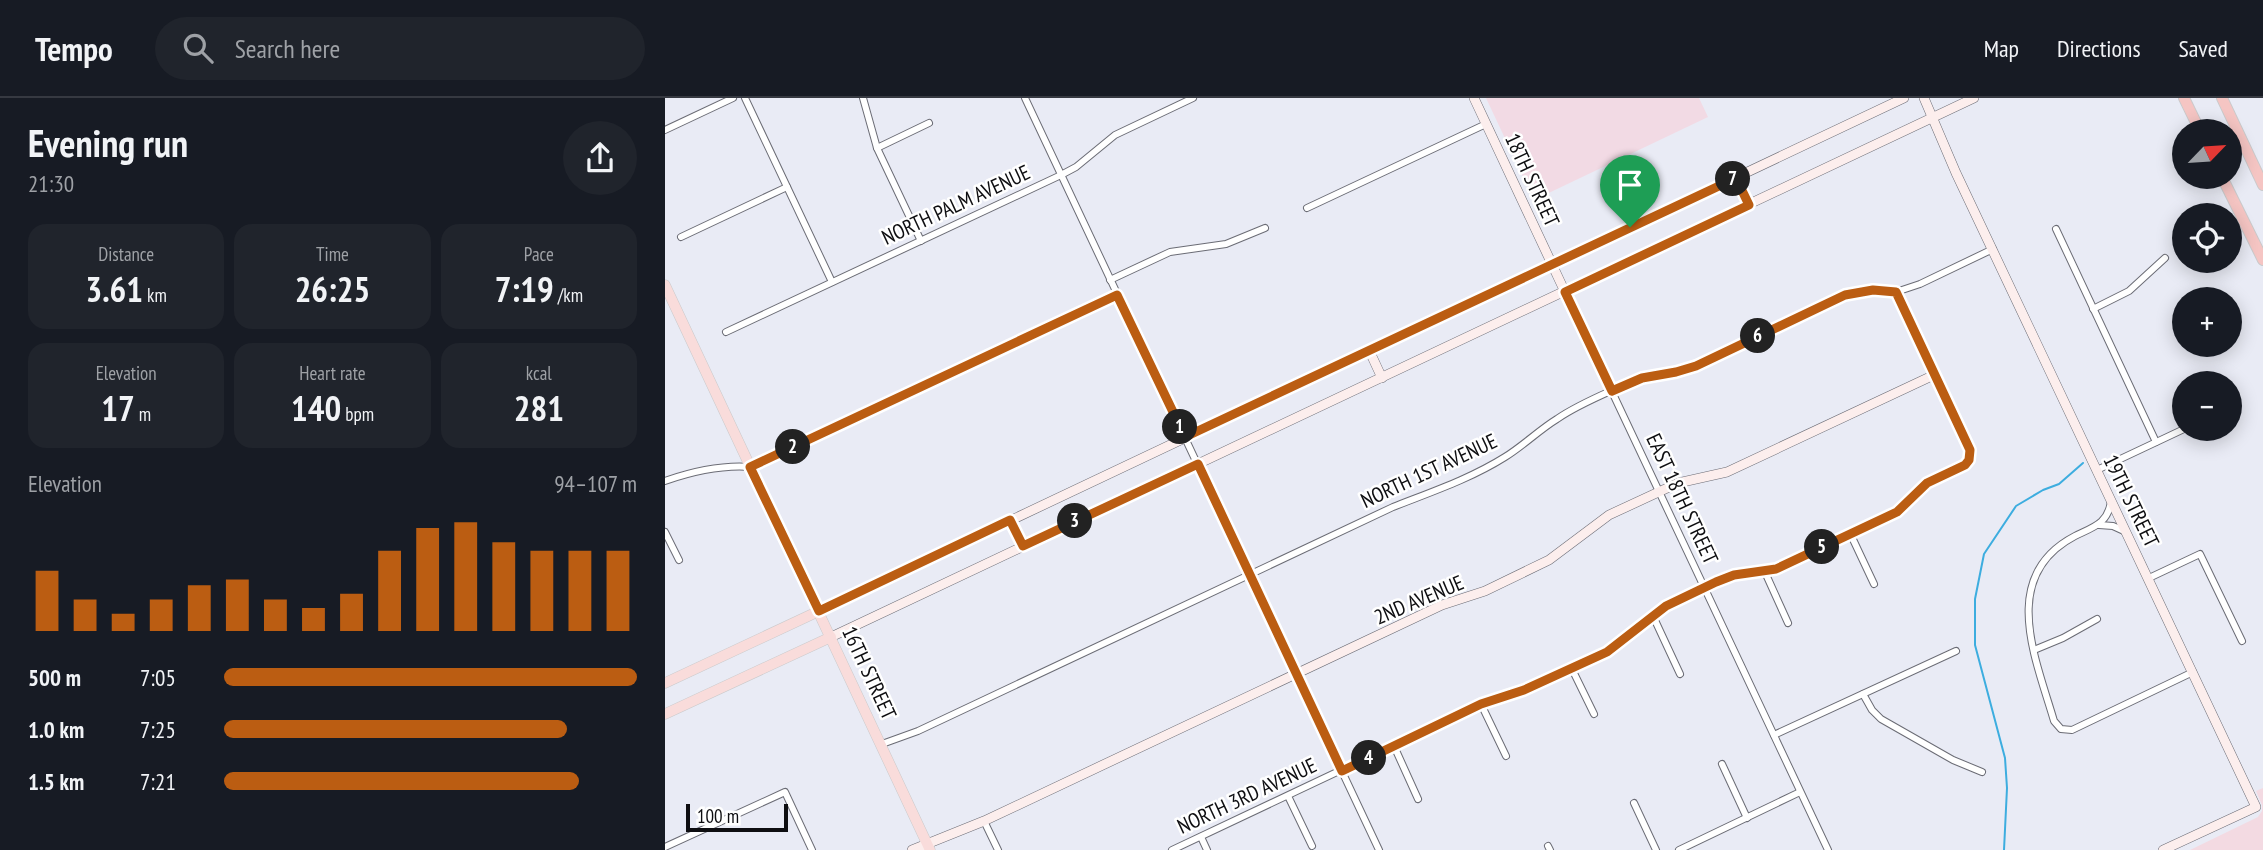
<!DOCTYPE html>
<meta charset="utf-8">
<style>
:root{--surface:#171b24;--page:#20242c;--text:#f1f3f6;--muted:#9ea1a6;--line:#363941;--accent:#bb5d12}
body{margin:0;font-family:"PT Sans Narrow",sans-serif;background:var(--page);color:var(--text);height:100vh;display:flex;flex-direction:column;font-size:26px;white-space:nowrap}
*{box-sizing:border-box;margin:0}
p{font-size:23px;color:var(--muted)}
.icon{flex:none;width:38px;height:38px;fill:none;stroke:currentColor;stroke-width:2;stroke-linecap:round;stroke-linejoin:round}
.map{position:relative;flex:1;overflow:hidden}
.drawer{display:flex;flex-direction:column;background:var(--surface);width:665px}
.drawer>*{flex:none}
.needle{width:46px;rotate:65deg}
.controls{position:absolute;left:1507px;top:21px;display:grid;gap:14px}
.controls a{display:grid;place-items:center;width:70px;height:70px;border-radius:50%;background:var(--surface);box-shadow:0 4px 18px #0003;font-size:35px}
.scale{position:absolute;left:21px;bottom:18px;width:102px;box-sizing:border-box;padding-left:7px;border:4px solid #0e0e11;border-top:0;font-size:19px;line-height:24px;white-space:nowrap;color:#0e0e11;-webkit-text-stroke:5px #fff;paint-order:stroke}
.pin{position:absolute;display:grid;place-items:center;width:60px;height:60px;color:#fff;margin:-72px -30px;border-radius:50% 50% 50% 0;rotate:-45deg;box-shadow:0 0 7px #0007}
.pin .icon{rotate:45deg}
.km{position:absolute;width:35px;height:35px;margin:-18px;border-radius:50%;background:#222;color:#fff;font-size:19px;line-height:35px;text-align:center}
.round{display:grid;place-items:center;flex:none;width:74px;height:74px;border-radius:37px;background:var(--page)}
.summary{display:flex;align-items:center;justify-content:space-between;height:119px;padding:0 28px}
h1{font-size:38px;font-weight:600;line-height:52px}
.stats{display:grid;grid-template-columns:repeat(3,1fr);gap:10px;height:119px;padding:7px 28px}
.stats div{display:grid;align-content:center;border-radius:18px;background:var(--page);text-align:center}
.stats b{font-size:35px;font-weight:600}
.stats small{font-size:19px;font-weight:400}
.stats p{font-size:19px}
.chart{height:196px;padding:14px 28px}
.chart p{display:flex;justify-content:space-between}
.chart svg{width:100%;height:126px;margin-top:7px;stroke:var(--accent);stroke-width:6}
ul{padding:0 28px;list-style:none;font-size:23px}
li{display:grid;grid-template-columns:112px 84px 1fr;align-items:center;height:52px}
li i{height:18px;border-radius:9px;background:var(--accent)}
header{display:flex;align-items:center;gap:42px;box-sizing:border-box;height:98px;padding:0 35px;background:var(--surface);border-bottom:2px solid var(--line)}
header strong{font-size:33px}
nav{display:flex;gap:38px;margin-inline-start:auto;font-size:24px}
.search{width:490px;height:63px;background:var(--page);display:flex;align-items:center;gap:18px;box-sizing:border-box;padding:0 24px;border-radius:38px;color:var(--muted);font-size:26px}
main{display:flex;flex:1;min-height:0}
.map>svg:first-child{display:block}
.commercial{fill:#f3dae2}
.education{fill:#f2dae4}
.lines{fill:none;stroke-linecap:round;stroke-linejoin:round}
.stream{stroke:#3daddf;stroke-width:2}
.street-casing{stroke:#6b6c75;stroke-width:8}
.secondary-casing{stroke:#6b6c75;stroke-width:10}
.primary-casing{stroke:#cacacb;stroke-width:11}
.highway-casing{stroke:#cacacb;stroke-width:12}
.street{stroke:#fff;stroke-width:6}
.secondary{stroke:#fceeed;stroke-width:9}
.primary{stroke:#f9dcdb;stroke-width:10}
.highway{stroke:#f5c5c3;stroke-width:10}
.route-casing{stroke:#fff;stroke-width:14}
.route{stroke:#bb5d12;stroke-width:9}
.labels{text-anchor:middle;stroke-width:5;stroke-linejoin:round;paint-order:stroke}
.street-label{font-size:21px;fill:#0e0e11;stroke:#fff}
</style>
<header>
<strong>Tempo</strong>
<div class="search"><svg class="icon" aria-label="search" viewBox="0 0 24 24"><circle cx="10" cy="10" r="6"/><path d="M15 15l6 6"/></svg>Search here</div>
<nav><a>Map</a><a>Directions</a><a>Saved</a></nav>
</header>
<main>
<section class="drawer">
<div class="summary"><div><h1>Evening run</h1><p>21:30</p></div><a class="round"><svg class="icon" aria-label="share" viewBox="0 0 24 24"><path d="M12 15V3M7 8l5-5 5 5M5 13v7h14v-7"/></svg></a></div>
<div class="stats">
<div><p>Distance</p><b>3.61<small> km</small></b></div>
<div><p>Time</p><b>26:25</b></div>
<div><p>Pace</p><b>7:19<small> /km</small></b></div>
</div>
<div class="stats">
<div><p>Elevation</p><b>17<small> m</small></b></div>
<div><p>Heart rate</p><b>140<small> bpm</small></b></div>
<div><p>kcal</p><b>281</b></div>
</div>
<div class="chart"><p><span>Elevation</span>94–107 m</p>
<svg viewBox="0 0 160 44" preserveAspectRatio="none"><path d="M5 44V23M15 44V33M25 44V38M35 44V33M45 44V28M55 44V26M65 44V33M75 44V36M85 44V31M95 44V16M105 44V8M115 44V6M125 44V13M135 44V16M145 44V16M155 44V16"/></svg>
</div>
<ul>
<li><b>500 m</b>7:05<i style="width:100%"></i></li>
<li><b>1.0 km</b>7:25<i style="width:83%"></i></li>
<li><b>1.5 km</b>7:21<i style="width:86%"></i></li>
</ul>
</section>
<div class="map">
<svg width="1598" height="752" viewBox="0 0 1598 752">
<rect width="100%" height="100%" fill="#e9ebf5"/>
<path class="commercial" d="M1598 690V752H1525L1593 719 1597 713V707L1591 693Z"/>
<path class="education" d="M821 0H1034L1043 19 869 102Z"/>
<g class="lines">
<path class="stream" d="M1339 752 1342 690 1340 660 1310 547V501L1319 456 1351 408 1378 392 1394 386 1418 365"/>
<defs>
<g id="street">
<path d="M80 0 167 184"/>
<path d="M198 0 212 50 256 143"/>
<path d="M360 0 714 752"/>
<path d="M0 32 68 0"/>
<path d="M212 50 264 25"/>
<path d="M642 110 821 26"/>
<path d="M1391 131 1491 344"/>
<path d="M16 139 122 89"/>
<path d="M445 182 505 154 561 146 600 130"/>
<path d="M900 194 1163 752"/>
<path d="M1428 211 1464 193 1500 160"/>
<path d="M61 234 396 77 411 69 450 37 528 0"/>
<path d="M1432 372 1519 331"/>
<path d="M0 383C26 374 58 367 85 369L452 197"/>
<path d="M1446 403C1443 426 1428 429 1410 438 1333 478 1371 561 1389 623L1396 631 1407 632 1528 574"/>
<path d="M1434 427 1448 428 1459 433"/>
<path d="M0 434 14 462"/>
<path d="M1185 435 1209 486"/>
<path d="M1099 472 1123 525"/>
<path d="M1484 480 1535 456 1577 543"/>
<path d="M988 518 1015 576"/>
<path d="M1369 552 1398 540 1432 521"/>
<path d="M907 571 929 616"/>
<path d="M1198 596 1207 612 1216 621 1288 662 1317 674"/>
<path d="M816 606 841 658"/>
<path d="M1109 637 1291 553"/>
<path d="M217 646 253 633 728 409C766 394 805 381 840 359 858 348 874 332 892 321 912 307 937 297 959 287 982 277 1007 276 1031 268L1180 197 1208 193 1231 194 1255 186 1328 151"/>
<path d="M729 648 753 701"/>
<path d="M1057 666 1082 720"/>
<path d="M623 698 647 748"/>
<path d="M969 705 991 752"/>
<path d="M319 723 333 752"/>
<path d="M536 739 542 752"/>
<path d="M883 748 885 752"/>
<path d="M0 749 120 694 147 752"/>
<path d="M507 752 816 606 859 592 942 554 975 530 1001 508 1051 483 1069 477 1111 471 1232 414 1262 385 1300 367 1304 362 1305 353 1231 194"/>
<path d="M1014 752 1135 694"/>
</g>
<g id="secondary">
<path d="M809 0 900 194"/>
<path d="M1259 0 1291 75 1591 709 1498 752"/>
<path d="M1071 80 1084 107"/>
<path d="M704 252 717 280"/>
<path d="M345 422 358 448"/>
<path d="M154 513 1239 0"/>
<path d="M166 539 1309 0"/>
<path d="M247 752 319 723 777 507 820 493 884 462 944 417 1013 385 1062 374 1269 277"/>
</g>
<g id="primary">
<path d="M0 187 265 752"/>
<path d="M0 585 154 513"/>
<path d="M0 616 166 539"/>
</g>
<g id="highway">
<path d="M1519 0 1535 33"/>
<path d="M1557 0 1598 87"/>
<path d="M1557 79 1598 162"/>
</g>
</defs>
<use href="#street" class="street-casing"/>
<use href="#secondary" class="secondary-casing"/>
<use href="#primary" class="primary-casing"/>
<use href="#highway" class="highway-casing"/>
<use href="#street" class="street"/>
<use href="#secondary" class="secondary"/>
<use href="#primary" class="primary"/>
<use href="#highway" class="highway"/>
</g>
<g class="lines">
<defs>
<path id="route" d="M1071 80 1084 107 900 194 947 293 977 280 1011 274 1031 268 1180 197 1208 192 1231 194 1305 352 1304 362 1300 367 1262 385 1232 414 1111 471 1069 477 1051 484 1001 508 942 554 859 592 816 606 677 673 533 366 358 448 345 422 154 513 85 369 452 197 520 339Z"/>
</defs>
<use href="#route" class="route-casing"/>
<use href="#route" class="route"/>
</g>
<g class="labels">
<g class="street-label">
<text transform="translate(867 82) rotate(65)" y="7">18TH STREET</text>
<text transform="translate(291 107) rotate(-25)" y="7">NORTH PALM AVENUE</text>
<text transform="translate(764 373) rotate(-25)" y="7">NORTH 1ST AVENUE</text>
<text transform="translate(1017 401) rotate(65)" y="7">EAST 18TH STREET</text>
<text transform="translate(1466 403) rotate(64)" y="7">19TH STREET</text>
<text transform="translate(754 502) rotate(-23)" y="7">2ND AVENUE</text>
<text transform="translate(204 575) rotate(65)" y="7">16TH STREET</text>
<text transform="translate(582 698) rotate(-25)" y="7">NORTH 3RD AVENUE</text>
</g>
</g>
</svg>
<div class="controls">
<a><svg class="needle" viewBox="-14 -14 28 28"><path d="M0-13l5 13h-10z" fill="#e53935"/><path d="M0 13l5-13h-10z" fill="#9ea1a6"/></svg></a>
<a><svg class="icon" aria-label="locate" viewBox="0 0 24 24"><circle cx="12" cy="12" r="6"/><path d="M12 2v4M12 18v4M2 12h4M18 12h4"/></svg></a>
<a>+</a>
<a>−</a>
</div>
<div class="scale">100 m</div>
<div class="pin" style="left:965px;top:129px;background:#1e9e55"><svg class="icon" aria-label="arrive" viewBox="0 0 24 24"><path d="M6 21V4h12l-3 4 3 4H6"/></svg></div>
<b class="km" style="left:515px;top:329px">1</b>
<b class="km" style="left:128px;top:349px">2</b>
<b class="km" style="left:410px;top:423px">3</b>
<b class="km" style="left:704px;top:660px">4</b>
<b class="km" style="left:1157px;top:449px">5</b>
<b class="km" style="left:1093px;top:238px">6</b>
<b class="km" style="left:1068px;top:81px">7</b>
</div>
</main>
